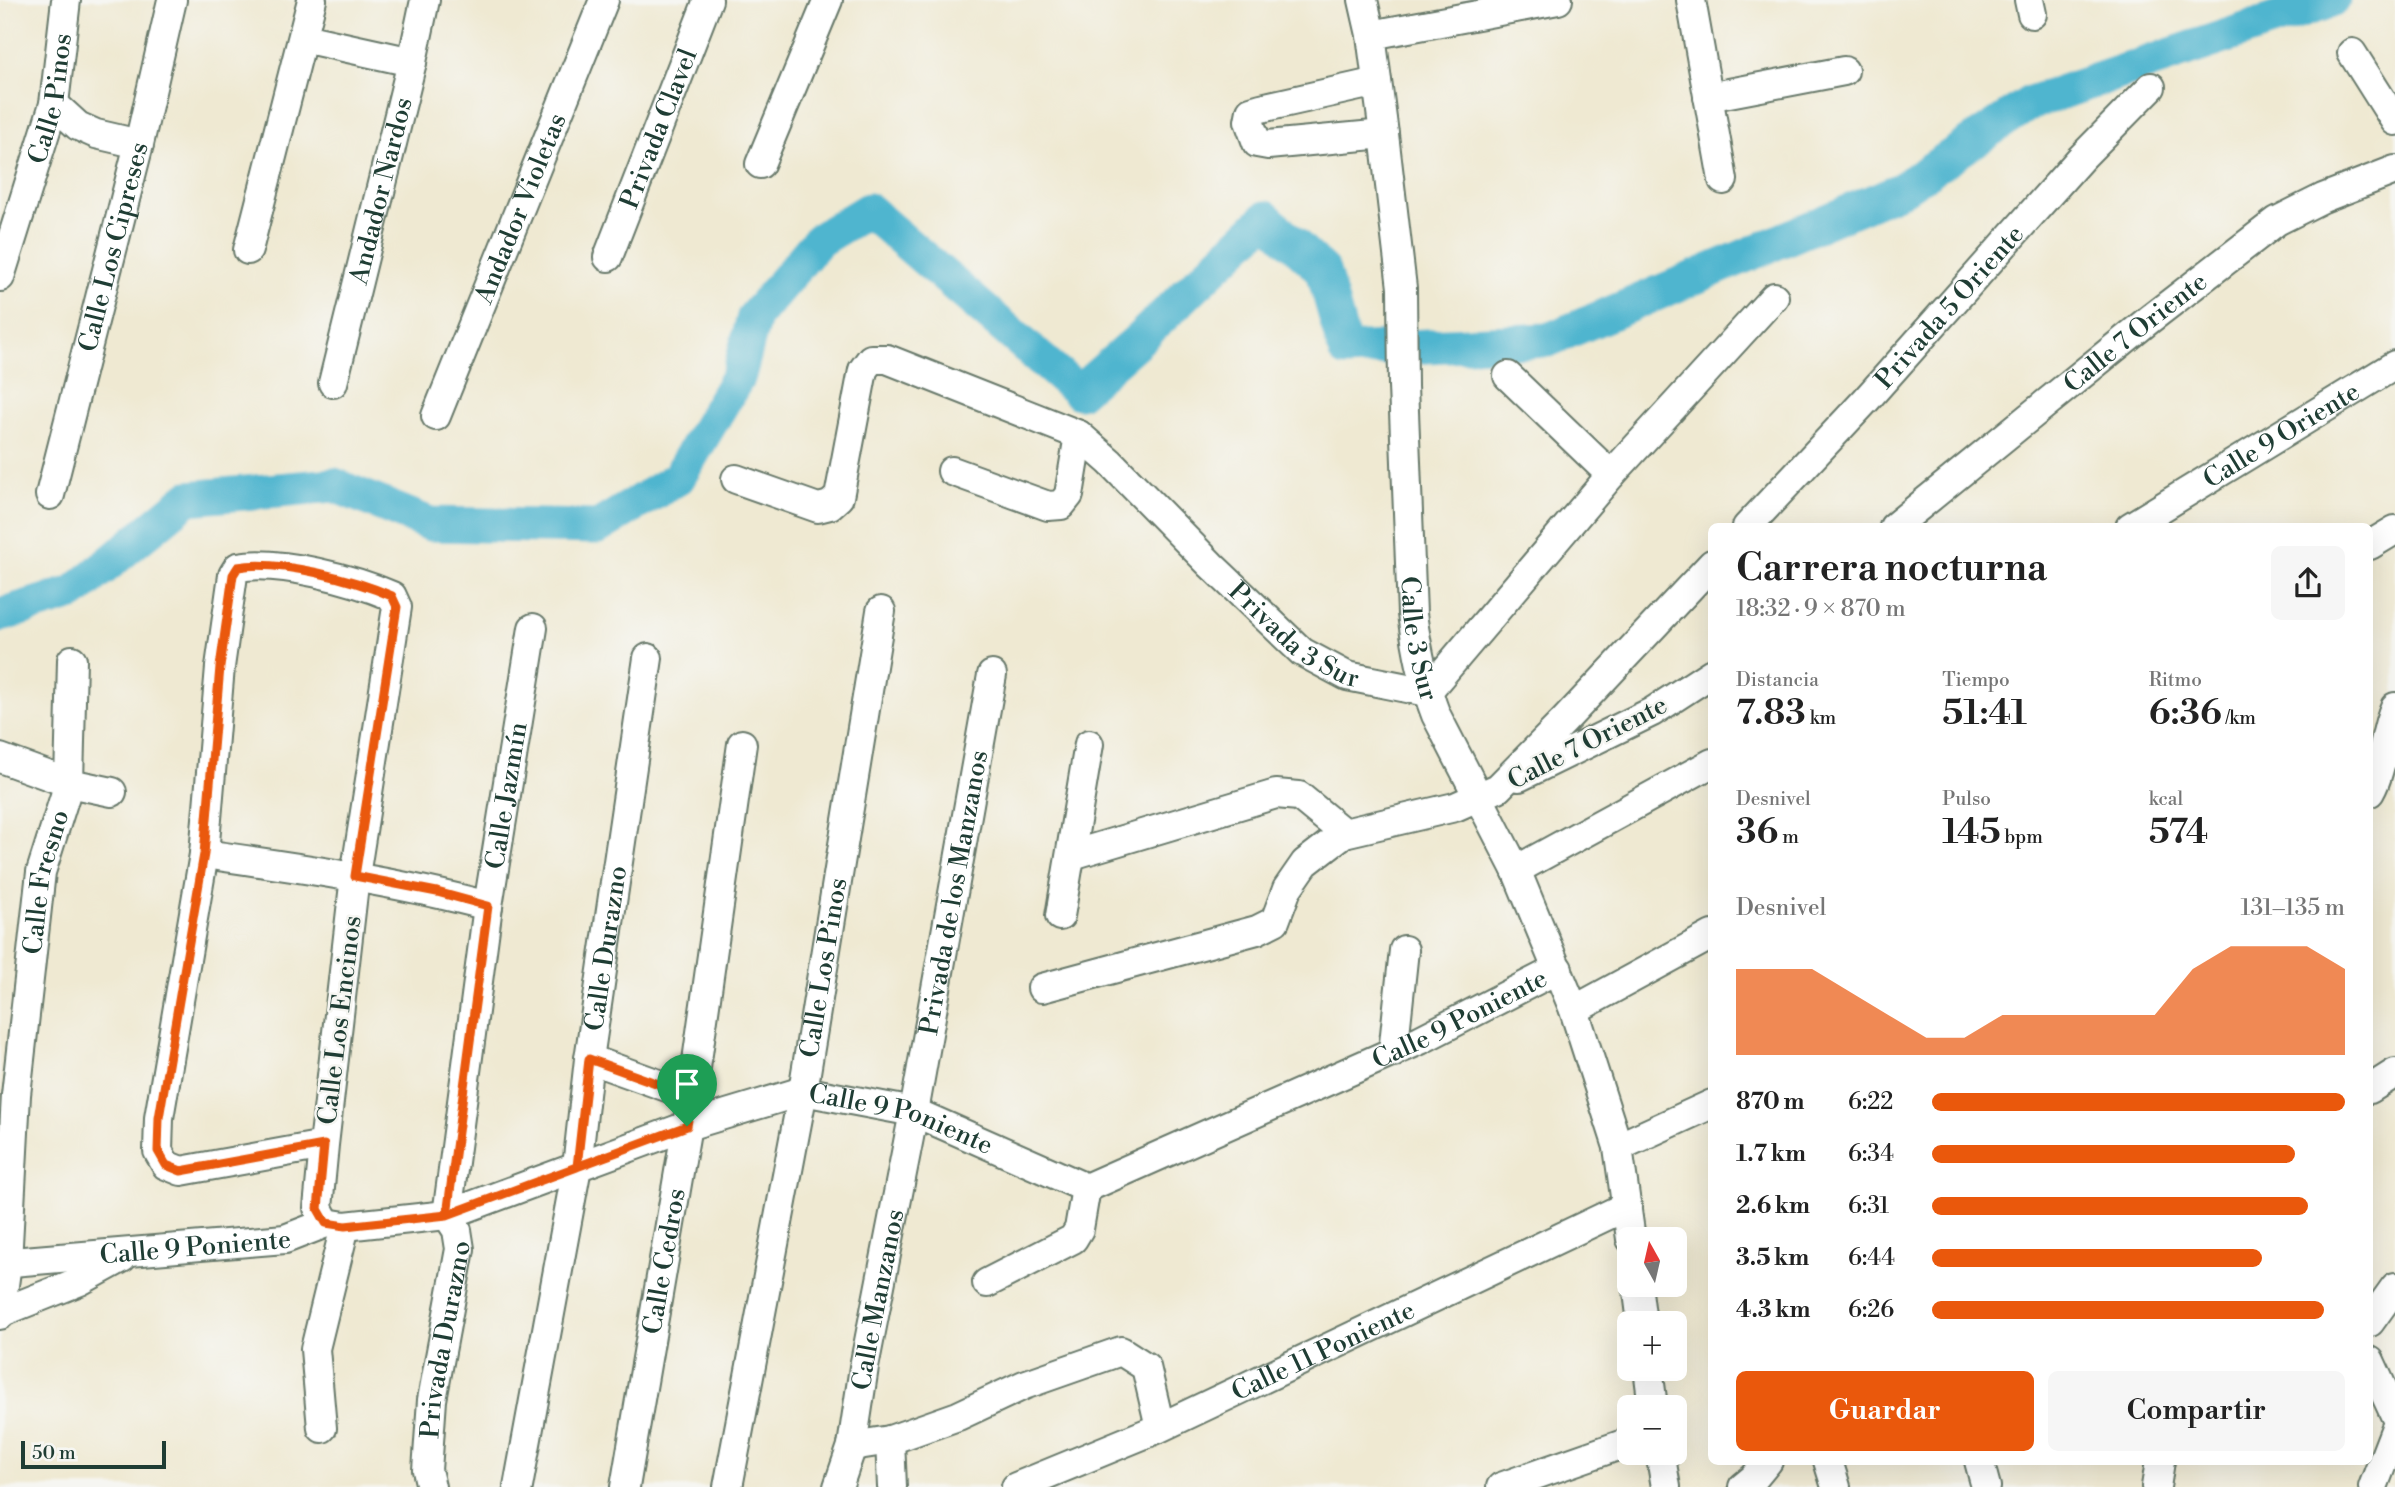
<!DOCTYPE html>
<html lang="es">
<meta charset="utf-8">
<style>
:root{--surface:#fff;--page:#f6f6f6;--text:#222;--muted:#767676;--accent:#ea580c}
body{margin:0;font-family:"Libre Bodoni",serif;background:var(--page);color:var(--text);height:100vh;display:flex;flex-direction:column;font-size:26px;white-space:nowrap}
*{box-sizing:border-box;margin:0}
p{font-size:23px;color:var(--muted)}
.icon{flex:none;width:38px;height:38px;fill:none;stroke:currentColor;stroke-width:2;stroke-linecap:round;stroke-linejoin:round}
.map{position:relative;flex:1;overflow:hidden}
.panel{position:absolute;left:1708px;top:523px;width:665px;height:942px;display:flex;flex-direction:column;background:var(--surface);border-radius:10px;box-shadow:0 7px 28px #0002}
.panel>*{flex:none}
.needle{width:46px;rotate:352deg}
.controls{position:absolute;left:1617px;top:1227px;display:grid;gap:14px}
.controls a{display:grid;place-items:center;width:70px;height:70px;border-radius:10px;background:var(--surface);box-shadow:0 7px 28px #0002;font-size:35px}
.scale{position:absolute;left:21px;bottom:18px;width:145px;box-sizing:border-box;padding-left:7px;border:4px solid #1f3d34;border-top:0;font-size:19px;line-height:24px;white-space:nowrap;color:#1f3d34;-webkit-text-stroke:5px #f6f6f2;paint-order:stroke}
.pin{position:absolute;display:grid;place-items:center;width:60px;height:60px;color:#fff;margin:-72px -30px;border-radius:50% 50% 50% 0;rotate:-45deg;box-shadow:0 0 7px #0007}
.pin .icon{rotate:45deg}
.round{display:grid;place-items:center;flex:none;width:74px;height:74px;border-radius:10px;background:var(--page)}
.summary{display:flex;align-items:center;justify-content:space-between;height:119px;padding:0 28px}
h1{font-size:38px;font-weight:600;line-height:52px}
.metrics{display:grid;grid-template-columns:repeat(3,1fr);gap:10px;height:119px;padding:7px 28px}
.metrics div{display:grid;align-content:center}
.metrics b{font-size:35px;font-weight:600}
.metrics small{font-size:19px;font-weight:400}
.metrics p{font-size:19px}
.chart{height:196px;padding:14px 28px}
.chart p{display:flex;justify-content:space-between}
.chart svg{width:100%;height:126px;margin-top:7px;fill:var(--accent);opacity:.7}
.button{display:flex;gap:14px;margin-top:auto;padding:14px 28px}
.button a{flex:1;height:80px;border-radius:10px;background:var(--accent);color:#fff;font-size:28px;font-weight:600;line-height:80px;text-align:center}
.button a+a{background:var(--page);color:var(--text)}
ul{padding:0 28px;list-style:none;font-size:23px}
li{display:grid;grid-template-columns:112px 84px 1fr;align-items:center;height:52px}
li i{height:18px;border-radius:9px;background:var(--accent)}
.map>svg:first-child{display:block}
.lines{fill:none;stroke-linecap:round;stroke-linejoin:round}
.river{stroke:#50b5cf;stroke-width:35}
.minor-casing{stroke:#68796b;stroke-width:32}
.minor{stroke:#fff;stroke-width:28}
.route-casing{stroke:#fff;stroke-width:14}
.route{stroke:#ea580c;stroke-width:9}
.labels{text-anchor:middle;stroke-width:5;stroke-linejoin:round;paint-order:stroke}
.street-label{font-size:26px;fill:#1f3d34;stroke:#f6f6f2}
</style>
<div class="map">
<svg width="2395" height="1487" viewBox="0 0 2395 1487">
<rect width="100%" height="100%" fill="#f6f6f2"/>
<filter id="ink" filterUnits="userSpaceOnUse"><feTurbulence type="fractalNoise" baseFrequency=".0143" numOctaves="2"/><feDisplacementMap in="SourceGraphic" scale="14" xChannelSelector="R" yChannelSelector="G"/><feConvolveMatrix kernelMatrix="1 2 1 2 8 2 1 2 1" color-interpolation-filters="sRGB"/></filter>
<filter id="wash" filterUnits="userSpaceOnUse"><feTurbulence type="fractalNoise" baseFrequency=".00686" numOctaves="4" result="noise"/><feDisplacementMap in="SourceGraphic" scale="28" xChannelSelector="R" yChannelSelector="G"/><feGaussianBlur stdDeviation="1.57" result="paint"/><feColorMatrix in="noise" values="0 0 0 0 0 0 0 0 0 0 0 0 0 0 0 0 0 1.4 0 .05"/><feComposite in="paint" operator="in"/></filter>
<g filter="url(#wash)">
<rect width="100%" height="100%" fill="#efe9d2"/>
<g class="lines">
<path class="river" d="M0 615 73 593 188 498 334 485 430 524 598 527 678 478 739 375 754 317 819 240 868 210 1079 392 1136 342 1266 218 1323 271 1345 350 1548 340 1902 189 2030 103 2333 0"/>
</g>
</g>
<g filter="url(#ink)">
<g class="lines">
<defs>
<g id="minor">
<path id="s1" d="M1363 0 1371 35 1384 134 1402 288 1403 386 1412 614C1417 649 1423 682 1436 715L1516 870 1574 1010 1618 1147 1631 1239"/>
<path d="M1691 0 1723 180"/>
<path d="M2029 0 2032 14"/>
<path d="M1371 35 1558 0"/>
<path d="M303 38 412 62"/>
<path d="M2352 53 2395 121"/>
<path d="M1377 82 1261 108 1251 111 1249 121 1257 143 1268 145 1384 134"/>
<path d="M1708 97 1844 71"/>
<path d="M54 104 78 126 96 134 139 144"/>
<path d="M760 164 828 0"/>
<path d="M248 250 312 0"/>
<path id="s2" d="M608 257 708 0"/>
<path id="s3" d="M0 277 54 104 66 0"/>
<path d="M1508 376 1611 475"/>
<path id="s4" d="M333 383 412 62 425 0"/>
<path id="s5" d="M436 416 604 0"/>
<path d="M952 471 1048 506 1061 505 1069 495 1079 435"/>
<path id="s6" d="M736 479 818 508 830 505 839 497 863 370 871 359H887L1079 435 1110 462 1211 565 1302 652 1347 676 1427 692 1611 475 1774 297"/>
<path id="s7" d="M50 495 139 144 172 0"/>
<path id="s8" d="M1747 527 1866 400 2081 158 2151 87"/>
<path id="s9" d="M1894 527 2150 319 2277 221 2323 198 2395 170"/>
<path id="s10" d="M2130 527 2395 365"/>
<path d="M2370 545 2395 530"/>
<path d="M0 758 69 783 112 792"/>
<path d="M1519 777 1652 712 1712 673"/>
<path d="M2370 792C2384 767 2383 734 2395 707"/>
<path d="M204 854C300 868 395 881 488 906"/>
<path d="M1072 855 1276 794 1299 796 1344 833"/>
<path d="M1516 870 1712 763"/>
<path d="M1060 916 1089 744"/>
<path d="M1042 988 1257 930 1275 921 1287 889 1305 863 1344 833 1455 807 1498 788 1564 721 1712 564"/>
<path d="M1574 1010 1712 935"/>
<path d="M1393 1053 1404 950"/>
<path d="M589 1059 692 1096"/>
<path d="M2370 1089 2395 1073"/>
<path d="M324 1145 181 1171 166 1165 158 1151 159 1118 204 854 220 667 233 575 238 567C278 559 355 580 392 596L397 607 355 876 324 1145 318 1208 326 1223"/>
<path d="M1618 1147 1712 1104"/>
<path id="s11" d="M0 1263 285 1239 326 1223 345 1226 447 1215 687 1126 803 1091 914 1112 1086 1188 1420 1040 1558 969"/>
<path d="M987 1283 1073 1239 1079 1229 1086 1188"/>
<path d="M1637 1284 1642 1323"/>
<path d="M0 1313 80 1281 122 1258"/>
<path id="s12" d="M0 1315 7 1263 16 1095 41 872 69 783 72 660"/>
<path d="M2370 1322 2395 1287"/>
<path d="M2370 1361 2395 1415"/>
<path d="M1648 1368 1653 1407"/>
<path d="M322 1428 315 1349 345 1226"/>
<path d="M890 1440 892 1487"/>
<path d="M852 1446 890 1440 958 1416 1024 1385 1121 1351 1146 1367 1160 1427"/>
<path d="M1660 1452 1666 1487"/>
<path d="M1828 1461 1836 1487"/>
<path d="M1979 1461 1986 1487"/>
<path id="s13" d="M431 1487 427 1470 432 1400 460 1249 457 1230 447 1215 488 906 533 628"/>
<path id="s14" d="M518 1487 577 1167 589 1059 648 658"/>
<path id="s15" d="M625 1487 692 1096 742 744"/>
<path id="s16" d="M728 1487 803 1091 881 611"/>
<path id="s17" d="M838 1487 852 1446 864 1367 914 1112 992 675"/>
<path id="s18" d="M1016 1487 1157 1429 1627 1206"/>
<path d="M1501 1487 1629 1442"/>
<path d="M1743 1487 1754 1478 1768 1461"/>
<path d="M2156 1487 2160 1461"/>
<path d="M2373 1487 2395 1430"/>
</g>
</defs>
<use href="#minor" class="minor-casing"/>
<use href="#minor" class="minor"/>
</g>
</g>
<g class="lines" filter="url(#ink)">
<defs>
<path id="route" d="M687 1126 447 1215 488 906 437 892 355 876 397 607 392 596C355 580 278 559 238 567L233 575 220 667 204 854 159 1118 158 1151 166 1165 181 1171 324 1145 318 1209 326 1223 345 1226 447 1215 577 1167 589 1059 692 1096 687 1126"/>
</defs>
<use href="#route" class="route-casing"/>
<use href="#route" class="route"/>
</g>
<g class="labels">
<g class="street-label">
<text dy="9" stroke="none"><textPath href="#s3" startOffset="186">Calle Pinos</textPath></text>
<text dy="9" stroke="none"><textPath href="#s2" startOffset="138">Privada Clavel</textPath></text>
<text dy="9" stroke="none"><textPath href="#s4" startOffset="198">Andador Nardos</textPath></text>
<text dy="9" stroke="none"><textPath href="#s5" startOffset="224">Andador Violetas</textPath></text>
<text dy="9" stroke="none"><textPath href="#s7" startOffset="256">Calle Los Cipreses</textPath></text>
<text dy="9" stroke="none"><textPath href="#s8" startOffset="299">Privada 5 Oriente</textPath></text>
<text dy="9" stroke="none"><textPath href="#s9" startOffset="310">Calle 7 Oriente</textPath></text>
<text dy="9" stroke="none"><textPath href="#s10" startOffset="177">Calle 9 Oriente</textPath></text>
<text dy="9" stroke="none"><textPath href="#s6" startOffset="772">Privada 3 Sur</textPath></text>
<text dy="9" stroke="none"><textPath href="#s1" startOffset="642">Calle 3 Sur</textPath></text>
<text transform="translate(1587 742) rotate(-27)" y="9">Calle 7 Oriente</text>
<text dy="9" stroke="none"><textPath href="#s13" startOffset="702">Calle Jazmín</textPath></text>
<text dy="9" stroke="none"><textPath href="#s12" startOffset="436">Calle Fresno</textPath></text>
<text dy="9" stroke="none"><textPath href="#s17" startOffset="606">Privada de los Manzanos</textPath></text>
<text dy="9" stroke="none"><textPath href="#s14" startOffset="546">Calle Durazno</textPath></text>
<text dy="9" stroke="none"><textPath href="#s16" startOffset="528">Calle Los Pinos</textPath></text>
<text dy="9" stroke="none"><textPath href="#s11" startOffset="1540">Calle 9 Poniente</textPath></text>
<text transform="translate(339 1020) rotate(-83)" y="9">Calle Los Encinos</text>
<text dy="9" stroke="none"><textPath href="#s11" startOffset="931">Calle 9 Poniente</textPath></text>
<text dy="9" stroke="none"><textPath href="#s11" startOffset="196">Calle 9 Poniente</textPath></text>
<text dy="9" stroke="none"><textPath href="#s15" startOffset="229">Calle Cedros</textPath></text>
<text dy="9" stroke="none"><textPath href="#s17" startOffset="192">Calle Manzanos</textPath></text>
<text dy="9" stroke="none"><textPath href="#s13" startOffset="149">Privada Durazno</textPath></text>
<text dy="9" stroke="none"><textPath href="#s18" startOffset="336">Calle 11 Poniente</textPath></text>
</g>
</g>
</svg>
<div class="controls">
<a><svg class="needle" viewBox="-14 -14 28 28"><path d="M0-13l5 13h-10z" fill="#e53935"/><path d="M0 13l5-13h-10z" fill="#767676"/></svg></a>
<a>+</a>
<a>−</a>
</div>
<div class="scale">50 m</div>
<div class="pin" style="left:687px;top:1126px;background:#1e9e55"><svg class="icon" aria-label="arrive" viewBox="0 0 24 24"><path d="M6 21V4h12l-3 4 3 4H6"/></svg></div>
<section class="panel">
<div class="summary"><div><h1>Carrera nocturna</h1><p>18:32 · 9 × 870 m</p></div><a class="round"><svg class="icon" aria-label="share" viewBox="0 0 24 24"><path d="M12 15V3M7 8l5-5 5 5M5 13v7h14v-7"/></svg></a></div>
<div class="metrics">
<div><p>Distancia</p><b>7.83<small> km</small></b></div>
<div><p>Tiempo</p><b>51:41</b></div>
<div><p>Ritmo</p><b>6:36<small> /km</small></b></div>
</div>
<div class="metrics">
<div><p>Desnivel</p><b>36<small> m</small></b></div>
<div><p>Pulso</p><b>145<small> bpm</small></b></div>
<div><p>kcal</p><b>574</b></div>
</div>
<div class="chart"><p><span>Desnivel</span>131–135 m</p>
<svg viewBox="0 0 160 44" preserveAspectRatio="none"><path d="M0 44V14L10 14L20 14L30 22L40 30L50 38L60 38L70 30L80 30L90 30L100 30L110 30L120 14L130 6L140 6L150 6L160 14V44z"/></svg>
</div>
<ul>
<li><b>870 m</b>6:22<i style="width:100%"></i></li>
<li><b>1.7 km</b>6:34<i style="width:88%"></i></li>
<li><b>2.6 km</b>6:31<i style="width:91%"></i></li>
<li><b>3.5 km</b>6:44<i style="width:80%"></i></li>
<li><b>4.3 km</b>6:26<i style="width:95%"></i></li>
</ul>
<div class="button"><a>Guardar</a><a>Compartir</a></div>
</section>
</div>
